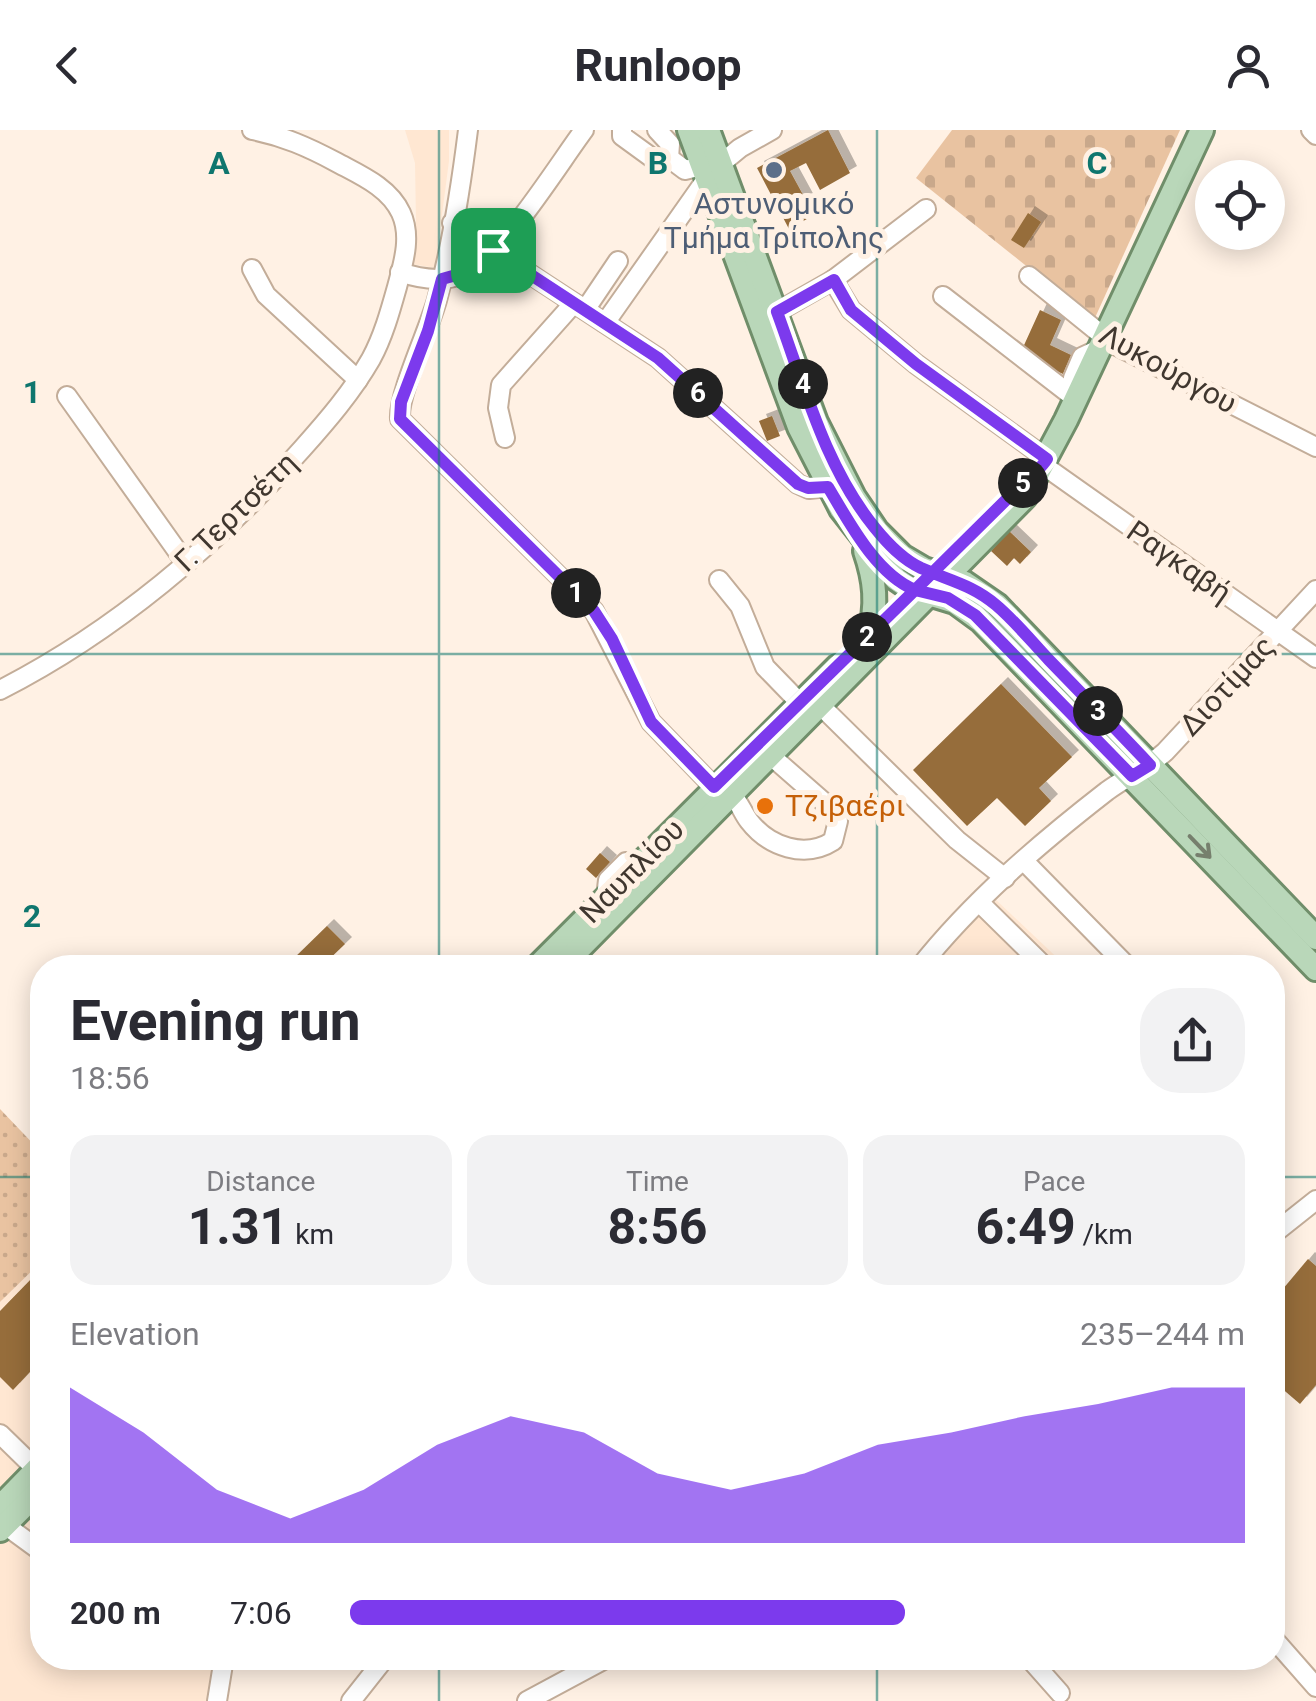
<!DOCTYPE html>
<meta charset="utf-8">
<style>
:root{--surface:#fff;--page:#f2f2f3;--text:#2b2b33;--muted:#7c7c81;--accent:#7c3aed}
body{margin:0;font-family:Roboto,sans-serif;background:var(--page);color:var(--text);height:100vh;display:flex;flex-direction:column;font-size:38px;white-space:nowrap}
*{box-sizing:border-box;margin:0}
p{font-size:32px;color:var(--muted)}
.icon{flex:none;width:55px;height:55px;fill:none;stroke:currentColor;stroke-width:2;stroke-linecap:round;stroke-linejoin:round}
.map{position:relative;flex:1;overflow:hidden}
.side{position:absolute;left:30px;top:825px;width:1255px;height:715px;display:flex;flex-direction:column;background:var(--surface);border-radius:40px;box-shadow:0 5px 25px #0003}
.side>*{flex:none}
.tools{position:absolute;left:1195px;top:30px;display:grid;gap:20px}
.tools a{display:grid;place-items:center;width:90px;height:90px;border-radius:50%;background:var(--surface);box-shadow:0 5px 25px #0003;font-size:50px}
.pin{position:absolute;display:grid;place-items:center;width:85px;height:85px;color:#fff;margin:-42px;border-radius:20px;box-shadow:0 5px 15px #0006}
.km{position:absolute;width:50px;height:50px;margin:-25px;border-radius:50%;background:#222;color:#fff;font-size:28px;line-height:50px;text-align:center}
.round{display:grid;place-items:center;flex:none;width:105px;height:105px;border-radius:40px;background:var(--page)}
.overview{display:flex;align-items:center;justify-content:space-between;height:170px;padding:0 40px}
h1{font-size:55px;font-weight:700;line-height:75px}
.metrics{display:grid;grid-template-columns:repeat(3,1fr);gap:15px;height:170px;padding:10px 40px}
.metrics div{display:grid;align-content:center;border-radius:25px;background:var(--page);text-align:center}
.metrics b{font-size:50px;font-weight:700}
.metrics small{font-size:28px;font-weight:400}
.metrics p{font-size:28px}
.chart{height:280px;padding:20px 40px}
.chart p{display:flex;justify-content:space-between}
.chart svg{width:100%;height:180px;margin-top:10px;fill:var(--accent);opacity:.7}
ul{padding:0 40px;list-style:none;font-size:32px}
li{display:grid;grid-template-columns:160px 120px 1fr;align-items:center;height:75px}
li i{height:25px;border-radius:12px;background:var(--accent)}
header{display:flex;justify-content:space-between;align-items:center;height:130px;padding:0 40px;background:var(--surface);font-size:45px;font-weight:700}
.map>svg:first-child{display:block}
.built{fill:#ffe7d2}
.grass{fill:url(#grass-dots)}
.cemetery{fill:url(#cemetery-stones)}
.building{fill:#966d3a;filter:url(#shadow)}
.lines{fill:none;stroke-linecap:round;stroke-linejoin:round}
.minor-casing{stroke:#c3ad99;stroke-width:22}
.major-casing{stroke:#708e6a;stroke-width:28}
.minor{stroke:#fff;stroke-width:18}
.major{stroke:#b9d7b9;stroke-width:22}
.oneway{stroke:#767f6d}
.route-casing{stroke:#fff;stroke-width:20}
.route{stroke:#7c3aed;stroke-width:12}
.grid{fill:none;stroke:#0f766e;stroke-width:2.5;stroke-opacity:0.55}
.service-dot{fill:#5c6f8a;stroke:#fff1e4;stroke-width:4}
.food-dot{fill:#e8710a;stroke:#fff1e4;stroke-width:4}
.labels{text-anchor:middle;stroke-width:10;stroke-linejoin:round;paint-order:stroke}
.service-label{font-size:30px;fill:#4e5e75;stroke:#fff1e4}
.street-label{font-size:30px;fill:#40372f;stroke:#fff1e4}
.food-label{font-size:30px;fill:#c56008;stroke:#fff1e4;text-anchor:start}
.grid-label{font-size:32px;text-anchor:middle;font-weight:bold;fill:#0f766e;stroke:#fff1e4;stroke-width:10;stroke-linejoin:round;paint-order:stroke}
</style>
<header><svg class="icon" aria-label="back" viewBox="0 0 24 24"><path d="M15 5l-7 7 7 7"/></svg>Runloop<svg class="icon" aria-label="person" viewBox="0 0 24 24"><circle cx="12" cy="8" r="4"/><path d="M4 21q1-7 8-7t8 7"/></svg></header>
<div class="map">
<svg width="1316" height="1571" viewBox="0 0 1316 1571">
<defs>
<pattern id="grass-dots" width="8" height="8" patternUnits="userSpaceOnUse" patternTransform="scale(2.5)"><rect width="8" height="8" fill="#e9c3a1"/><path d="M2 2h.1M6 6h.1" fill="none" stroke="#c9a88b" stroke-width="1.8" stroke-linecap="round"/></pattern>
<pattern id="cemetery-stones" width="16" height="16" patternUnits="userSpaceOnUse" patternTransform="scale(2.5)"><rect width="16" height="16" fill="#e9c3a1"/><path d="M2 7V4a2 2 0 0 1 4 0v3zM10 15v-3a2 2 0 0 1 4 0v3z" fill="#c9a88b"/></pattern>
<filter id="shadow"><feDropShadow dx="7" dy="-7" stdDeviation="0" flood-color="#0004"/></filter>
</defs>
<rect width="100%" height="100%" fill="#fff1e4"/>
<g class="built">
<path d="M405 0H449V31L435 138 412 134 416 92 415 33Z"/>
<path d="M994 768 1067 837 929 838 944 817Z"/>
<path d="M42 1131V1318L26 1334 42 1349V1528H215L207 1571H0V1172Z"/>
</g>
<path class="grass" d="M0 979 42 1023V1131L0 1172Z"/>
<path class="cemetery" d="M952 0H1180L1094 190 916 48Z"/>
<g class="building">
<path d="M828 0 850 43 820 60 806 33 790 41 814 85 789 99 757 38Z"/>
<path d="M1028 83 1041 92 1024 118 1011 110Z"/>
<path d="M1040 180 1061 190 1050 215 1071 225 1063 244 1020 224Z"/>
<path d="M772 286 780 306 767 311 759 291Z"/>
<path d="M1009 401 1031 422 1020 434 1014 428 1007 436 991 421Z"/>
<path d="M1001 554 1072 627 1039 658 1051 671 1025 696 997 668 967 696 913 640Z"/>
<path d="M600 723 610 732 596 748 586 739Z"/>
<path d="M327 796 345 814 320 838H284Z"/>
<path d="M1308 1129 1316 1136V1255L1300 1274 1272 1250V1172Z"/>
<path d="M37 1143 42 1149V1229L13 1260 0 1247V1181Z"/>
</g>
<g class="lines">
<defs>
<g id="minor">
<path d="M468 0C461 56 452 115 437 170 429 199 398 264 400 289L594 481 651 592 714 657"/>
<path d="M622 0V6L655 30 669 28 685 40 702 36"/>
<path d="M657 0 670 14 669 28"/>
<path d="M1311 0 1316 5"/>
<path d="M452 93 658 228 798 354 809 359 828 357"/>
<path d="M252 139 266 165 358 250"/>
<path d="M400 142C423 150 447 153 469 141 504 122 558 35 584 0"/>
<path d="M1029 146 1113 214 1316 317"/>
<path d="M833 150 851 180 916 234 1047 329"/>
<path d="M943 166 1076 269"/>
<path d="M585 180 618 131"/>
<path d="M777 182 833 150 926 79"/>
<path d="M605 193 712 41 740 18 772 0"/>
<path d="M1080 261 1073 248 1082 227 1097 220"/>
<path d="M67 266 185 432"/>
<path d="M505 308 498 278 501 255 574 173"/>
<path d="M1043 335 1316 528"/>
<path d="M719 450 740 476 765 537 800 573"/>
<path d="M0 560C114 502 217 415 302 319 327 291 352 262 371 229 383 207 390 182 397 157 403 134 412 107 401 83 389 57 360 45 336 32 308 17 283 6 252 0"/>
<path d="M820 575 957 710 1005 748"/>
<path d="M732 665C740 673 742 682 749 691 769 717 805 729 833 711L838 691 834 681 770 625"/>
<path d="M1024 731 1129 838"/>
<path d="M606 767 608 750 626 732 640 733"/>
<path d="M979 772 1046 838"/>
<path d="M919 838C972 771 1040 713 1107 661 1126 647 1147 638 1165 622L1316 460"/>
<path d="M1272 1105 1316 1070"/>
<path d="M0 1304 37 1340"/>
<path d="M5 1395 42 1422"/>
<path d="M1272 1507 1316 1557"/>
<path d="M1029 1528 1060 1563"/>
<path d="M217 1571 224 1528"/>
<path d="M351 1571 385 1528"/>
<path d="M527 1571 607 1528"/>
</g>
<g id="major">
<path d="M689 0 799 297 841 379 896 449 909 458 955 472 981 491 1316 839"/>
<path d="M708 0 816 292 854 367 877 401 902 426 924 439 965 453 997 475 1316 808"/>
<path d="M865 421C875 450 878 475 869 505"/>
<path d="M536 838 837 537"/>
<path d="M560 838 1025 367 1066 290 1202 0"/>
<path d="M0 1377 42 1334"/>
<path d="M0 1400 42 1358"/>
</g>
</defs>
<use href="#minor" class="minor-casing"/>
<use href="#major" class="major-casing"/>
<use href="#minor" class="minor"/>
<use href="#major" class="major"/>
</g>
<defs><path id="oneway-shaft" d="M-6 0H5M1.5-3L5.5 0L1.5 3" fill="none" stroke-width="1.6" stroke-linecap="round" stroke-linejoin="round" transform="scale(2.5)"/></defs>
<use class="oneway" href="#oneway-shaft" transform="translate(1200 717) rotate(46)"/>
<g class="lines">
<defs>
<path id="route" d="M493 120 467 142 442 149 428 201 401 272 400 289 594 481 612 509 651 592 714 657 915 460 948 468 975 485 1132 646 1150 635C1117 600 1083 565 1049 530 1032 512 1015 491 996 475 973 455 948 450 921 438 902 429 888 414 875 398 825 337 804 255 777 182L834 150 851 180 916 234 1047 329C1037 344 1020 356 1007 369 977 399 946 429 915 460 876 444 849 392 828 357L808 358 798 354 658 228 493 120"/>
</defs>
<use href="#route" class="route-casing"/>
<use href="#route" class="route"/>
</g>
<path class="grid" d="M439 0V838M877 0V838M0 524H1316M0 1047H42M1272 1047H1316M439 1528V1571M877 1528V1571"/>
<circle class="service-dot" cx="774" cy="40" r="10"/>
<circle class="food-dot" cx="765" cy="676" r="10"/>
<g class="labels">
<g class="service-label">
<text x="774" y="84">Αστυνομικό<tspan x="774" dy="34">Τμήμα Τρίπολης</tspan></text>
</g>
<g class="street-label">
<text transform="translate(1168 239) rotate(29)" y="10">Λυκούργου</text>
<text transform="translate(236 382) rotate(-44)" y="10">Γ. Τερτσέτη</text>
<text transform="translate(1179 432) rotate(35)" y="10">Ραγκαβή</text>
<text transform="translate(1227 556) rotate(-47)" y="10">Διοτίμας</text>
<text transform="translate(632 741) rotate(-45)" y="10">Ναυπλίου</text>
</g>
<g class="food-label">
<text x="785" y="686">Τζιβαέρι</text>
</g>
</g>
<g class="grid-label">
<text x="219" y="44">A</text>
<text x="658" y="44">B</text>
<text x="1097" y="44">C</text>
<text x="32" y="273">1</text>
<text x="32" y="797">2</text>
</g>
</svg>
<div class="tools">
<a><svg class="icon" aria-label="locate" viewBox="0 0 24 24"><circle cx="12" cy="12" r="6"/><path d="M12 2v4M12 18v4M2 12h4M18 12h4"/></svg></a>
</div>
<div class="pin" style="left:493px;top:120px;background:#1e9e55"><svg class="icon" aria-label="arrive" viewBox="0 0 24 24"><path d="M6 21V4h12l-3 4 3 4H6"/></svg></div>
<b class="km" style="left:576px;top:463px">1</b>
<b class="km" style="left:867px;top:507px">2</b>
<b class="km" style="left:1098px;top:581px">3</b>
<b class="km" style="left:803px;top:254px">4</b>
<b class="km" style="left:1023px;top:353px">5</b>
<b class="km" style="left:698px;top:263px">6</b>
<section class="side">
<div class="overview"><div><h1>Evening run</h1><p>18:56</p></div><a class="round"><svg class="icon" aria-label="share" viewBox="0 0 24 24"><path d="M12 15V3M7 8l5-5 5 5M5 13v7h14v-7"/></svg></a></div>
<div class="metrics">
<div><p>Distance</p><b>1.31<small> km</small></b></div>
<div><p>Time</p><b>8:56</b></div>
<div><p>Pace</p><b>6:49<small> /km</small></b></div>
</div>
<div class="chart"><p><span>Elevation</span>235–244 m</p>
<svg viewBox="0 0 160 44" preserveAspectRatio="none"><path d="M0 44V6L10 17L20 31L30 38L40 31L50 20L60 13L70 17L80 27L90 31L100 27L110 20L120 17L130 13L140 10L150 6L160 6V44z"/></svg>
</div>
<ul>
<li><b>200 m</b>7:06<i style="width:62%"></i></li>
</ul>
</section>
</div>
